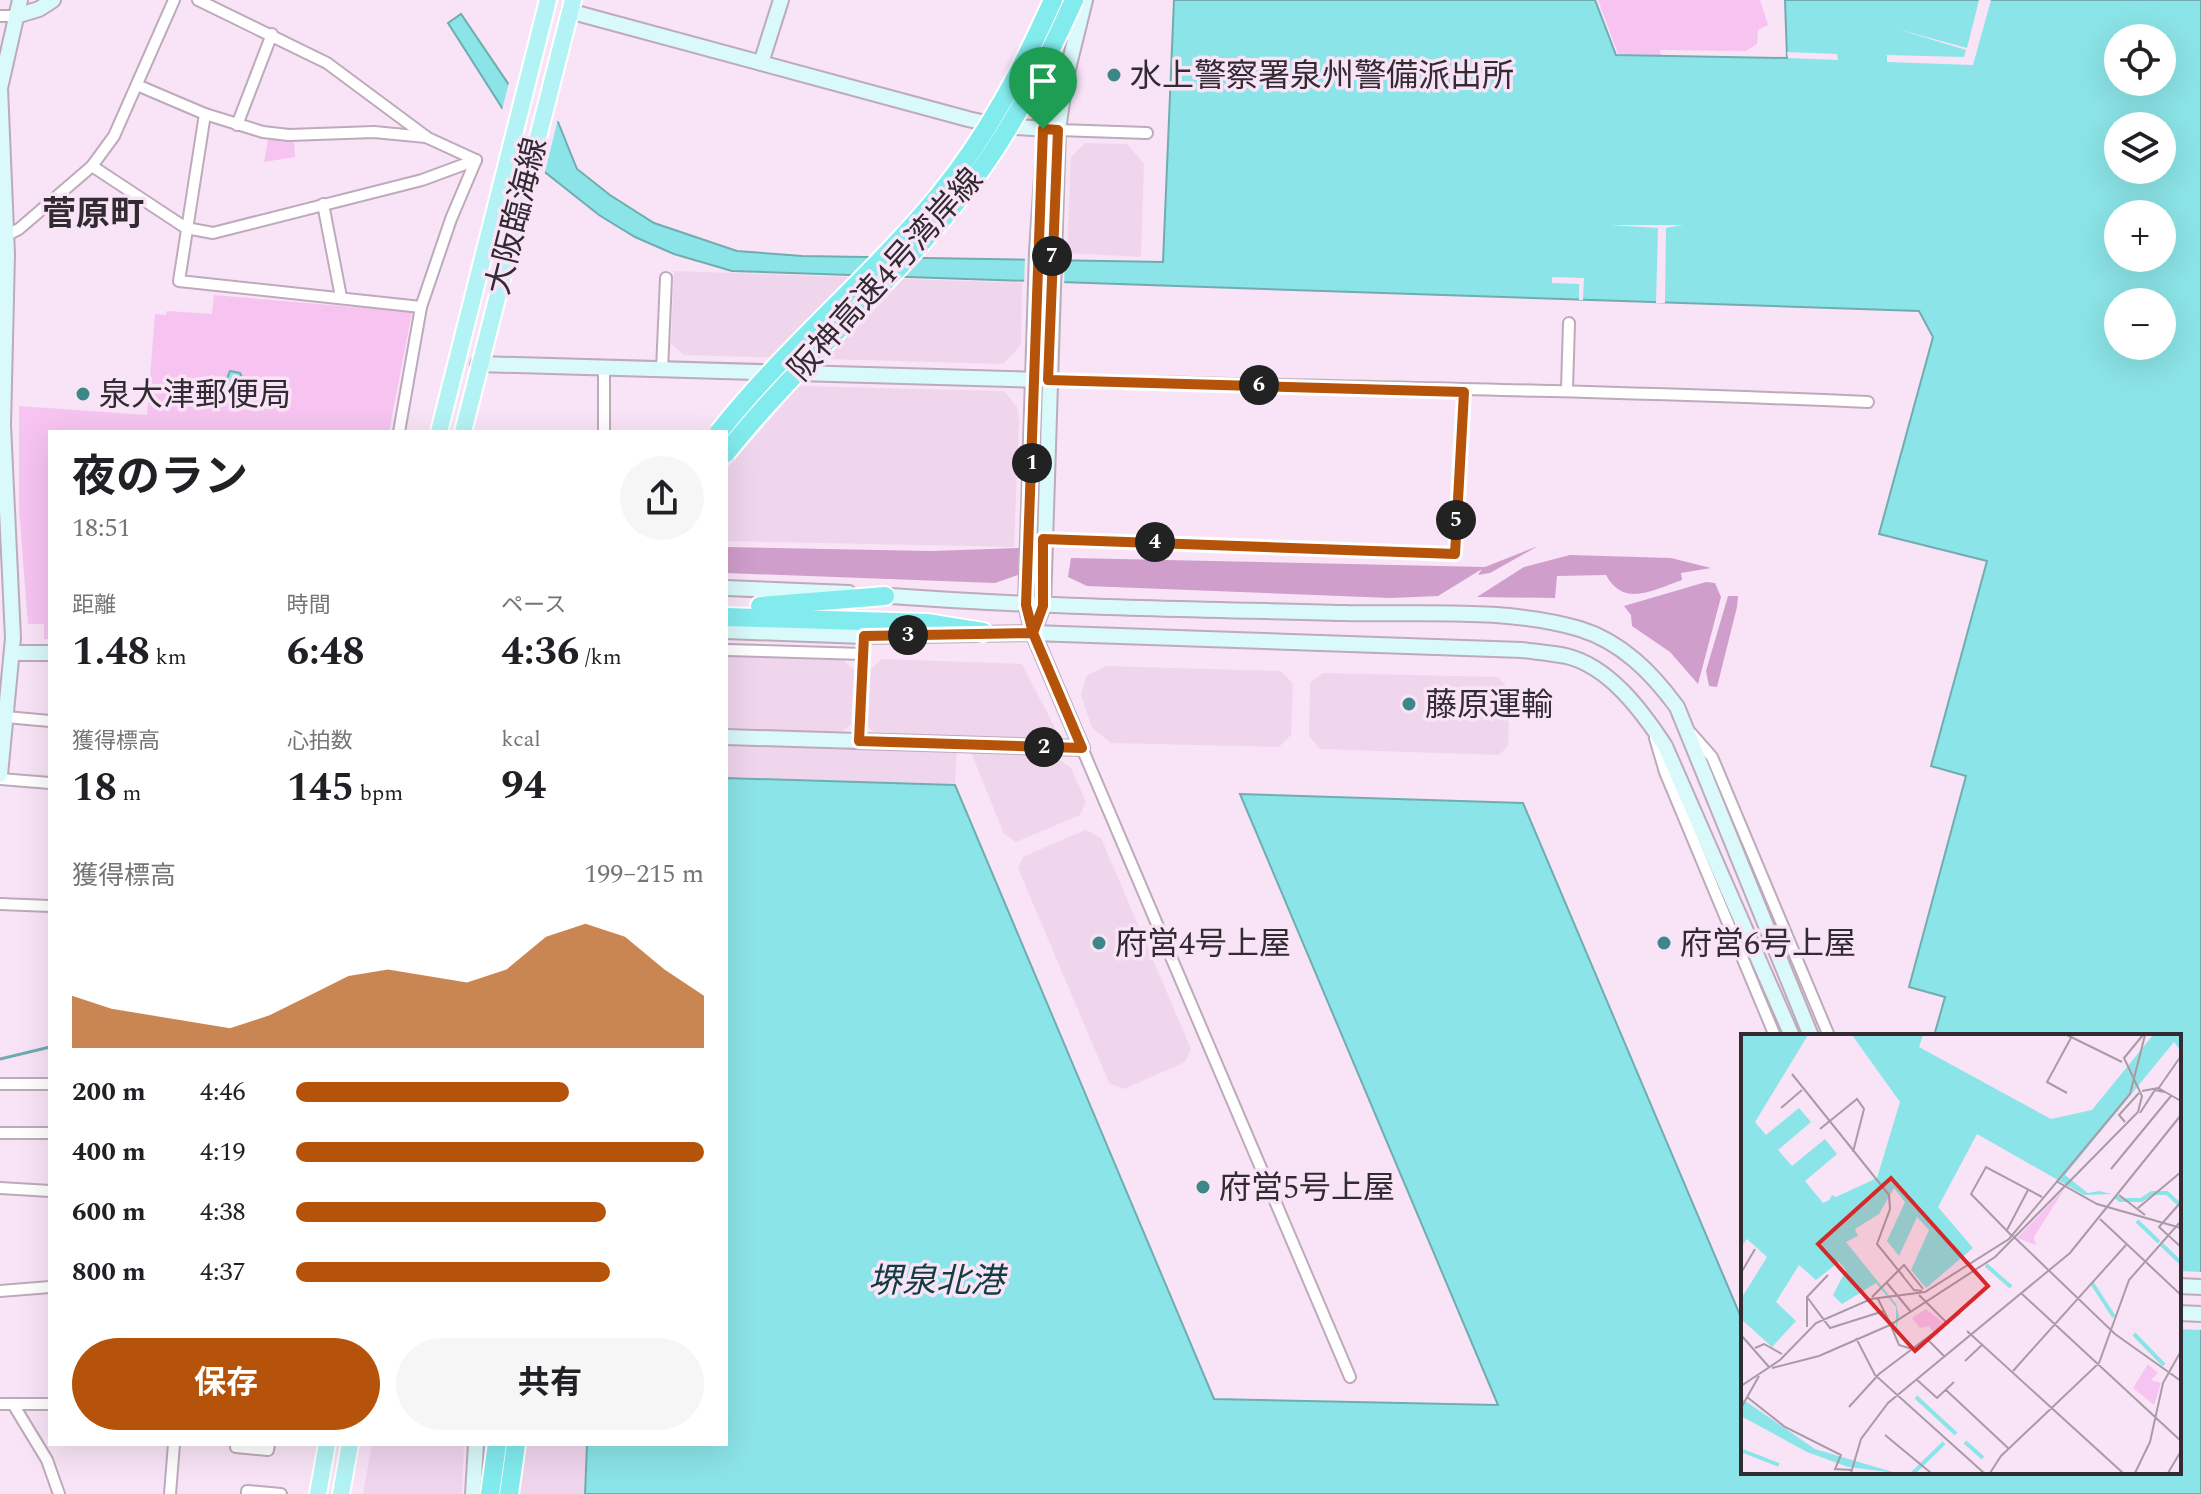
<!DOCTYPE html>
<html lang="ja">
<meta charset="utf-8">
<style>
:root{--surface:#fff;--page:#f6f6f6;--text:#202124;--muted:#757577;--accent:#b45309}
body{margin:0;font-family:Spectral,"Noto Sans JP",serif;background:var(--page);color:var(--text);height:100vh;display:flex;flex-direction:column;font-size:30px;white-space:nowrap}
*{box-sizing:border-box;margin:0}
p{font-size:26px;color:var(--muted)}
.icon{flex:none;width:44px;height:44px;fill:none;stroke:currentColor;stroke-width:2;stroke-linecap:round;stroke-linejoin:round}
.map{position:relative;flex:1;overflow:hidden}
.sheet{position:absolute;left:48px;top:430px;width:680px;height:1016px;display:flex;flex-direction:column;background:var(--surface);border-radius:0px;box-shadow:0 8px 32px #0002}
.sheet>*{flex:none}
.fabs{position:absolute;left:2104px;top:24px;display:grid;gap:16px}
.fabs a{display:grid;place-items:center;width:72px;height:72px;border-radius:50%;background:var(--surface);box-shadow:0 8px 32px #0002;font-size:40px}
.pin{position:absolute;display:grid;place-items:center;width:68px;height:68px;color:#fff;margin:-82px -34px;border-radius:50% 50% 50% 0;rotate:-45deg;box-shadow:0 0 8px #0007}
.pin .icon{rotate:45deg}
.km{position:absolute;width:40px;height:40px;margin:-20px;border-radius:50%;background:#222;color:#fff;font-size:22px;line-height:40px;text-align:center}
.round{display:grid;place-items:center;flex:none;width:84px;height:84px;border-radius:42px;background:var(--page)}
.overview{display:flex;align-items:center;justify-content:space-between;height:136px;padding:0 24px}
h1{font-size:44px;font-weight:700;line-height:60px}
.figures{display:grid;grid-template-columns:repeat(3,1fr);gap:12px;height:136px;padding:8px 24px}
.figures div{display:grid;align-content:center}
.figures b{font-size:40px;font-weight:700}
.figures small{font-size:22px;font-weight:400}
.figures p{font-size:22px}
.chart{height:224px;padding:16px 24px}
.chart p{display:flex;justify-content:space-between}
.chart svg{width:100%;height:144px;margin-top:8px;fill:var(--accent);opacity:.7}
.primary-button{display:flex;gap:16px;margin-top:auto;padding:16px 24px}
.primary-button a{flex:1;height:92px;border-radius:48px;background:var(--accent);color:#fff;font-size:32px;font-weight:700;line-height:92px;text-align:center}
.primary-button a+a{background:var(--page);color:var(--text)}
ul{padding:0 24px;list-style:none;font-size:26px}
li{display:grid;grid-template-columns:128px 96px 1fr;align-items:center;height:60px}
li i{height:20px;border-radius:10px;background:var(--accent)}
.map>svg:first-child{display:block}
.built{fill:#f0d6ed}
.green{fill:#f7c4f2}
.forest{fill:#d09ecb}
.water{fill:#8be4e7;stroke:#70acb0;stroke-width:2;fill-rule:evenodd}
.pier{fill:#f8e4f6}
.lines{fill:none;stroke-linecap:round;stroke-linejoin:round}
.stream{stroke:#70acb0;stroke-width:3}
.street-casing{stroke:#bdaabb;stroke-width:14}
.secondary-casing{stroke:#bdaabb;stroke-width:18}
.primary-casing{stroke:#fff;stroke-width:20}
.highway-casing{stroke:#fff;stroke-width:22}
.street{stroke:#fff;stroke-width:10}
.secondary{stroke:#daf9fa;stroke-width:14}
.primary{stroke:#b4f3f5;stroke-width:16}
.highway{stroke:#82ebee;stroke-width:18}
.highway-bridge-casing{stroke:#fff;stroke-width:22;stroke-linecap:butt}
.highway-bridge{stroke:#82ebee;stroke-width:18}
.route-casing{stroke:#fff;stroke-width:16}
.route{stroke:#b45309;stroke-width:10}
.poi-dot{fill:#3e8789;stroke:#f8e4f6;stroke-width:3}
.labels{text-anchor:middle;stroke-width:7;stroke-linejoin:round;paint-order:stroke}
.poi-label{font-size:32px;fill:#322b31;stroke:#f8e4f6;text-anchor:start}
.street-label{font-size:32px;fill:#322b31;stroke:#f8e4f6}
.neighbourhood-label{font-size:34px;font-weight:bold;fill:#322b31;stroke:#f8e4f6}
.water-label{font-size:34px;font-style:italic;fill:#123d3e;stroke:#f8e4f6}
.inset-river{fill:none;stroke:#8be4e7;stroke-width:4}
.inset-road{fill:none;stroke:#a99aa7;stroke-width:2}
.view{fill:#d62828;fill-opacity:0.15;stroke:#d62828;stroke-width:4}
.inset-edge{fill:none;stroke:#322b31;stroke-width:4}
</style>
<div class="map">
<svg width="2201" height="1494" viewBox="0 0 2201 1494">
<rect width="100%" height="100%" fill="#f8e4f6"/>
<g class="built">
<path d="M1085 143 1127 144 1144 164 1141 257 1067 253 1071 157Z"/>
<path d="M674 271 1022 283 1021 345 1003 364 684 355 671 344Z"/>
<path d="M799 386 1004 391 1017 407 1019 420 1014 547 726 541V470Z"/>
<path d="M726 656 842 659 854 670 851 724 841 733 726 729Z"/>
<path d="M882 659 1022 664 1056 730 1046 740 876 734 868 727 871 669Z"/>
<path d="M1105 666 1281 671 1293 684 1291 735 1279 747 1111 743 1092 728 1081 695 1086 676Z"/>
<path d="M1323 673 1498 677 1510 690 1508 746 1499 755 1320 749 1309 736 1310 683Z"/>
<path d="M726 743 957 751 955 784 726 777Z"/>
<path d="M970 750 1051 753 1071 768 1086 802 1080 815 1016 842 1004 834Z"/>
<path d="M1085 830 1101 838 1191 1049 1185 1062 1124 1089 1109 1083 1018 868 1023 857Z"/>
<path d="M372 1444H464L462 1494H363Z"/>
<path d="M483 1444H586L584 1494H481Z"/>
</g>
<g class="green">
<path d="M1598 0H1760L1768 25 1758 30 1757 44 1746 51 1660 50 1661 55 1618 54Z"/>
<path d="M268 140H294L295 157 264 162Z"/>
<path d="M214 295 412 312 389 432H50V639H44V624H28L19 510V406L147 415 155 314 166 315 167 311 212 314Z"/>
</g>
<g class="forest">
<path d="M1538 546 1490 573 1478 575 1482 569 1438 596 1390 598 1087 586 1068 577 1071 558 1485 567Z"/>
<path d="M726 547 931 551 1019 548 1018 575 995 583 726 573Z"/>
<path d="M1570 555 1671 558 1711 568 1681 573 1682 580C1653 590 1624 608 1606 575L1557 576 1555 598 1477 597 1524 567Z"/>
<path d="M1706 582 1715 583 1721 597 1698 684 1670 652 1632 626 1631 615 1624 606Z"/>
<path d="M1728 596H1738L1737 607 1717 687 1709 686 1706 671Z"/>
</g>
<g class="water">
<path d="M1174 0H1595L1616 55 1787 58 1785 0H2201V1494H585L587 1444H726V778L955 785 1214 1399 1498 1405 1240 794 1523 803 1743 1322V1472H2179V1036H1934L1945 997 1909 987 1966 776 1931 766 1987 561 1879 534 1933 337 1919 311 732 271 674 254 635 237 599 215 541 169 448 23 461 14 528 113 558 122 577 169 610 195 654 223 737 251 802 256 1163 262ZM2118 38H2162V82H2118ZM2118 126H2162V170H2118ZM2118 214H2162V258H2118ZM2118 302H2162V346H2118Z"/>
<path d="M230 371 240 373 246 386 242 398 234 403 223 389Z"/>
</g>
<g class="pier">
<path d="M1979 0H1991L1973 65 1887 62V55L1964 57 1966 50 1897 29 1967 48Z"/>
<path d="M1787 52 1837 54 1838 60 1788 58Z"/>
<path d="M510 78 531 112 558 119 544 176 501 114Z"/>
<path d="M1609 225H1683L1666 228 1665 303H1656L1658 228Z"/>
<path d="M1025 256H1065L1064 288 1024 287Z"/>
<path d="M1552 277 1584 278 1583 300H1579V284L1552 283Z"/>
<path d="M2179 1271 2201 1272V1330L2179 1329Z"/>
</g>
<g class="lines">
<path class="stream" d="M0 1059 50 1047"/>
<defs>
<g id="street">
<path d="M198 0 327 63 428 138 476 160"/>
<path d="M0 16H16"/>
<path d="M137 85 205 114 263 132 289 135 374 132 426 137"/>
<path d="M205 114 179 281 421 307"/>
<path d="M237 125 272 34"/>
<path d="M1058 130 1147 133"/>
<path d="M92 166 186 228 213 233 422 180 476 160"/>
<path d="M323 204 341 297"/>
<path d="M7 235 19 229 92 166 114 136 174 0"/>
<path d="M662 370 666 278"/>
<path d="M1048 380C1322 386 1595 390 1868 402"/>
<path d="M1567 389 1569 323"/>
<path d="M399 432 421 307 451 219 476 160"/>
<path d="M604 432V369"/>
<path d="M1043 539 1455 554 1464 392"/>
<path d="M726 650 864 654"/>
<path d="M6 717 50 721"/>
<path d="M1691 733 1712 757 1829 1036"/>
<path d="M1655 738 1665 772 1775 1036"/>
<path d="M859 741 864 636"/>
<path d="M1082 748 1350 1377"/>
<path d="M0 779 50 783"/>
<path d="M0 904 50 906"/>
<path d="M0 1084H50"/>
<path d="M0 1133H50"/>
<path d="M0 1188 50 1191"/>
<path d="M0 1291 50 1287"/>
<path d="M0 1404H50"/>
<path d="M13 1404 47 1460 59 1494"/>
<path d="M236 1444V1447L268 1450 269 1444"/>
<path d="M170 1494 174 1444"/>
<path d="M247 1494V1491L281 1494"/>
</g>
<g id="secondary">
<path d="M569 11 968 119 999 126 1049 129"/>
<path d="M16 16 39 9 53 0"/>
<path d="M761 63 781 0"/>
<path d="M478 364 1041 380"/>
<path d="M726 588 849 593"/>
<path d="M878 595C1033 607 1189 609 1344 613 1420 615 1506 607 1580 629 1622 642 1652 673 1677 707L1811 1036"/>
<path d="M726 631 864 636 1033 633 1522 650C1537 652 1552 653 1566 656 1609 666 1642 711 1665 746L1792 1036"/>
<path d="M1033 633 1043 606 1058 130 1065 81 1085 0"/>
<path d="M12 653H50"/>
<path d="M726 737 1082 748 1033 633 1026 605 1037 251 1050 60"/>
<path d="M0 775 13 638 3 425 7 254 0 88 20 0"/>
<path d="M2179 1286 2201 1287"/>
<path d="M2179 1313 2201 1314"/>
<path d="M473 1494 476 1444"/>
</g>
<g id="primary">
<path d="M439 432 548 0"/>
<path d="M463 432 573 0"/>
<path d="M318 1494 327 1444"/>
<path d="M341 1494 350 1444"/>
</g>
<g id="highway">
<path d="M760 606 885 596"/>
<path d="M726 617 927 623 983 632"/>
<path d="M490 1494 497 1444"/>
<path d="M509 1494 516 1444"/>
</g>
</defs>
<use href="#street" class="street-casing"/>
<use href="#secondary" class="secondary-casing"/>
<use href="#primary" class="primary-casing"/>
<use href="#highway" class="highway-casing"/>
<use href="#street" class="street"/>
<use href="#secondary" class="secondary"/>
<use href="#primary" class="primary"/>
<use href="#highway" class="highway"/>
<defs>
<g id="highway-bridge">
<path d="M719 432C786 347 871 278 939 195 988 135 1022 69 1053 0"/>
<path d="M726 453C796 365 883 292 954 205 1005 143 1041 73 1074 0"/>
</g>
</defs>
<use href="#highway-bridge" class="highway-bridge-casing"/>
<use href="#highway-bridge" class="highway-bridge"/>
</g>
<g class="lines">
<defs>
<path id="route" d="M1043 129 1026 605 1033 633 1082 748 859 741 864 636 1033 633 1043 606V539L1455 554 1464 392 1048 380 1058 130 1043 129"/>
</defs>
<use href="#route" class="route-casing"/>
<use href="#route" class="route"/>
</g>
<g class="poi-dot">
<circle cx="1114" cy="75" r="8"/>
<circle cx="83" cy="394" r="8"/>
<circle cx="1409" cy="704" r="8"/>
<circle cx="1099" cy="943" r="8"/>
<circle cx="1664" cy="943" r="8"/>
<circle cx="1203" cy="1187" r="8"/>
</g>
<g class="labels">
<g class="poi-label">
<text x="1130" y="86">水上警察署泉州警備派出所</text>
<text x="99" y="405">泉大津郵便局</text>
<text x="1425" y="715">藤原運輸</text>
<text x="1115" y="954">府営4号上屋</text>
<text x="1680" y="954">府営6号上屋</text>
<text x="1219" y="1198">府営5号上屋</text>
</g>
<g class="street-label">
<text transform="translate(516 216) rotate(-76)" y="11">大阪臨海線</text>
<text transform="translate(885 274) rotate(-48)" y="11">阪神高速4号湾岸線</text>
</g>
<g class="neighbourhood-label">
<text x="93" y="225">菅原町</text>
</g>
<g class="water-label">
<text x="936" y="1292">堺泉北港</text>
</g>
</g>
<g transform="translate(1741 1034)">
<rect width="440" height="440" fill="#f8e4f6"/>
<path d="M324 154 293 203 295 211 276 204ZM185 275 203 289 193 299 188 292 179 294 171 284ZM407 330 417 339 410 346 420 349 413 371 392 354Z" fill="#f7c4f2"/>
<path d="M0 1H67L14 88 25 101 58 74 70 88 37 116 51 132 84 105 96 120 64 147 82 169 136 144 159 68 111 1H182L178 13 310 85 351 76 412 1H440V17L433 8 324 141 347 159 358 157 371 160 343 161 236 100 197 173 232 214 185 254 170 236 188 196 176 183 158 222 146 207 164 168 153 154 138 180 114 195 117 202 105 208 155 270 158 283 155 295V273L135 249 101 270 92 261 105 236 98 228 75 246 58 231 35 268 55 287 31 313 0 285V265L26 223 6 205 0 213ZM0 364 74 415 155 439 107 433 66 418 0 382Z" fill="#8be4e7"/>
<path class="inset-river" d="M0 103 21 140 50 171 71 177 87 171 93 162M374 162 379 166H400L411 159H426L438 170M396 187 418 208M420 210 440 229M245 231 270 253M351 249 373 283M393 300 423 331M175 363 215 400M224 408 242 424M2 417 38 431M172 439 203 409"/>
<path class="inset-road" d="M326 1 381 28M51 40 148 161 149 175 136 210 162 242M417 55 440 22M401 57 417 54 440 67M326 59 306 48 331 2M40 74 61 56M399 79 414 56 423 58M384 88 378 81 398 59M79 95 116 65 123 75 112 118M370 135 430 62M315 147 356 170 440 194M378 161 404 181M440 168 418 193 440 213M397 174 440 138M359 185 440 261M266 196 287 156M270 201 230 160 245 133 301 163M272 202 374 300 440 347M0 239 14 215M161 241 173 256 181 257M146 249 170 278M280 259 440 407M178 261 205 288M66 263 89 294 143 277M131 263 163 231 182 255M137 265 149 289M150 292 158 311 174 316M66 293V263L87 241M226 297 382 439M0 301 28 333M115 304 134 341 243 439M186 305 203 322M14 314 23 310 41 320M224 327 242 310M31 334 78 322 149 291 254 223 397 78 401 62 383 24 402 1M272 337 385 211M175 345 196 364 213 348M0 352 39 326 75 289 130 265 184 258 268 205 389 60 404 1M205 356 267 414M6 363 44 393 100 421 94 435 111 436M108 373 138 340 219 279M0 374 18 342M144 401 190 439M110 439 120 405 147 369 329 219 440 81M249 439 260 422 358 329 388 246 440 187M394 439 409 408 422 349 440 317M427 439 440 417"/>
<path class="view" d="M150 144 247 252 174 317 77 210Z"/>
<rect width="440" height="440" class="inset-edge"/>
</g>
</svg>
<div class="fabs">
<a><svg class="icon" aria-label="locate" viewBox="0 0 24 24"><circle cx="12" cy="12" r="6"/><path d="M12 2v4M12 18v4M2 12h4M18 12h4"/></svg></a>
<a><svg class="icon" aria-label="layers" viewBox="0 0 24 24"><path d="M12 4l9 5-9 5-9-5zM3 14l9 5 9-5"/></svg></a>
<a>+</a>
<a>−</a>
</div>
<div class="pin" style="left:1043px;top:129px;background:#1e9e55"><svg class="icon" aria-label="arrive" viewBox="0 0 24 24"><path d="M6 21V4h12l-3 4 3 4H6"/></svg></div>
<b class="km" style="left:1032px;top:463px">1</b>
<b class="km" style="left:1044px;top:747px">2</b>
<b class="km" style="left:908px;top:635px">3</b>
<b class="km" style="left:1155px;top:542px">4</b>
<b class="km" style="left:1456px;top:520px">5</b>
<b class="km" style="left:1259px;top:385px">6</b>
<b class="km" style="left:1052px;top:256px">7</b>
<section class="sheet">
<div class="overview"><div><h1>夜のラン</h1><p>18:51</p></div><a class="round"><svg class="icon" aria-label="share" viewBox="0 0 24 24"><path d="M12 15V3M7 8l5-5 5 5M5 13v7h14v-7"/></svg></a></div>
<div class="figures">
<div><p>距離</p><b>1.48<small> km</small></b></div>
<div><p>時間</p><b>6:48</b></div>
<div><p>ペース</p><b>4:36<small> /km</small></b></div>
</div>
<div class="figures">
<div><p>獲得標高</p><b>18<small> m</small></b></div>
<div><p>心拍数</p><b>145<small> bpm</small></b></div>
<div><p>kcal</p><b>94</b></div>
</div>
<div class="chart"><p><span>獲得標高</span>199–215 m</p>
<svg viewBox="0 0 160 44" preserveAspectRatio="none"><path d="M0 44V28L10 32L20 34L30 36L40 38L50 34L60 28L70 22L80 20L90 22L100 24L110 20L120 10L130 6L140 10L150 20L160 28V44z"/></svg>
</div>
<ul>
<li><b>200 m</b>4:46<i style="width:67%"></i></li>
<li><b>400 m</b>4:19<i style="width:100%"></i></li>
<li><b>600 m</b>4:38<i style="width:76%"></i></li>
<li><b>800 m</b>4:37<i style="width:77%"></i></li>
</ul>
<div class="primary-button"><a>保存</a><a>共有</a></div>
</section>
</div>
